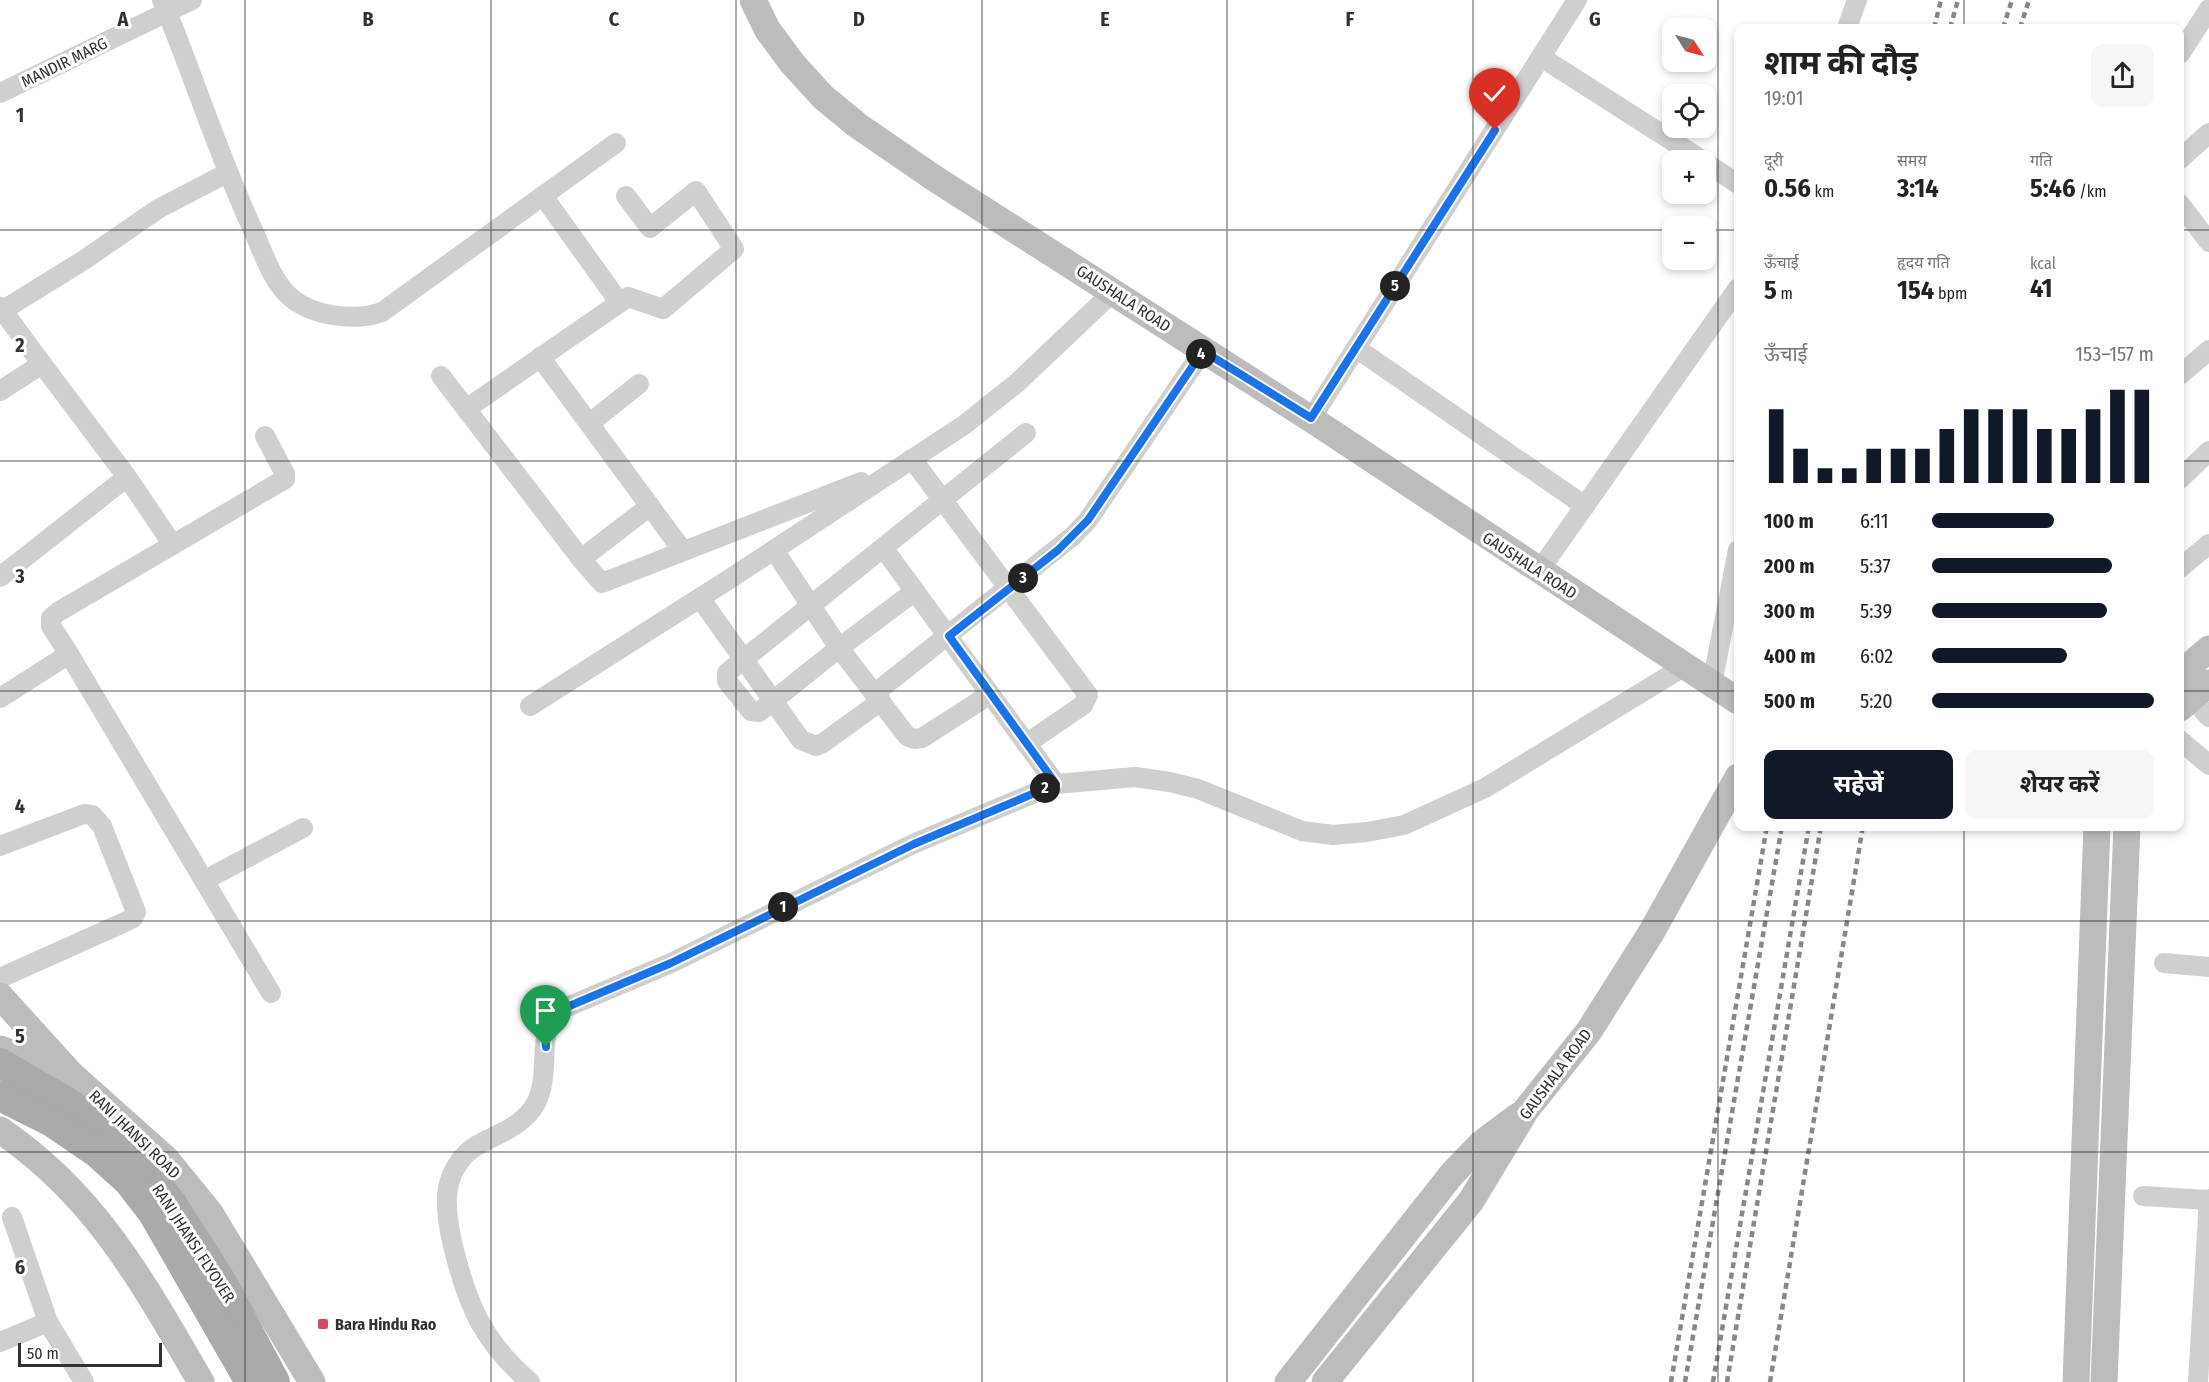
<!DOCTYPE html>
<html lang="hi">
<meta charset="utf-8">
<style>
:root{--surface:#fff;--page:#f6f6f6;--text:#222;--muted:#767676;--accent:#111827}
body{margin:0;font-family:"Fira Sans Condensed","Noto Sans Devanagari",sans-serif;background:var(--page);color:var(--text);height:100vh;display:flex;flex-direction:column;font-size:22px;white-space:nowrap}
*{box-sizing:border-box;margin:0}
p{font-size:20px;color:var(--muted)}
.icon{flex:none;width:33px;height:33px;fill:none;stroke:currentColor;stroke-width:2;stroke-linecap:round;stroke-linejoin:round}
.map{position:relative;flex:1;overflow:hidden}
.drawer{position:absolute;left:1734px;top:24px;width:450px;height:807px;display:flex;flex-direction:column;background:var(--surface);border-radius:12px;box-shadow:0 3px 9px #0003}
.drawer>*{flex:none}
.needle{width:39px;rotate:126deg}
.controls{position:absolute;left:1662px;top:18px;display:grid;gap:12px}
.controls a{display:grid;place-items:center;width:54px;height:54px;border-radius:12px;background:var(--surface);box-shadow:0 3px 9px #0003;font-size:30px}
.scale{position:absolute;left:18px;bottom:15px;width:144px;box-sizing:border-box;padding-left:6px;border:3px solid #323232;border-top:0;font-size:16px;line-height:21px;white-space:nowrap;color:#323232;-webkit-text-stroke:4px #fff;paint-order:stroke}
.pin{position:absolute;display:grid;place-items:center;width:51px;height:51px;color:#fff;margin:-62px -26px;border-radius:50% 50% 50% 0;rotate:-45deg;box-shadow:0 0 6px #0007}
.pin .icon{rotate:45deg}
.km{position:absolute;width:30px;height:30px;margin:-15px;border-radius:50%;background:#222;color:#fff;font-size:16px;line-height:30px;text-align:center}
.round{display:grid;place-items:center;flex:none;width:63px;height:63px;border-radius:12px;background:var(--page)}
.headline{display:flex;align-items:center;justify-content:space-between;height:102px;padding:0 30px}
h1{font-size:33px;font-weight:700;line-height:45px}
.metrics{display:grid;grid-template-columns:repeat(3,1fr);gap:9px;height:102px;padding:6px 30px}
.metrics div{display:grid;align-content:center}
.metrics b{font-size:26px;font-weight:700}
.metrics small{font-size:16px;font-weight:400}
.metrics p{font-size:16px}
.chart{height:168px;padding:12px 30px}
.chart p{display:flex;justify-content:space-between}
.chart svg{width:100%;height:108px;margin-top:6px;stroke:var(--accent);stroke-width:6}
.action{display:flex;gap:12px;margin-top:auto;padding:12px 30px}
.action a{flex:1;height:69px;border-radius:12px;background:var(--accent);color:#fff;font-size:24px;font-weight:700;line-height:69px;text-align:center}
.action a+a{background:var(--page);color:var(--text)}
ul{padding:0 30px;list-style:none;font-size:20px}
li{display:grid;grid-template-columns:96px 72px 1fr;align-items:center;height:45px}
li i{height:15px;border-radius:8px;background:var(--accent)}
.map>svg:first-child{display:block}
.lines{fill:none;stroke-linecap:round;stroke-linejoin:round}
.street{stroke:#cfcfcf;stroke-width:20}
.secondary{stroke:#bcbcbc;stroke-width:27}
.primary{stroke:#aaa;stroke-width:30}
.rail{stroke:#878787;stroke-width:4.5;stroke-dasharray:6 4.5;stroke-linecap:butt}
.route-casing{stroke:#fff;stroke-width:12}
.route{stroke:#1a73e8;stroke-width:8}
.grid{fill:none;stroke:#323232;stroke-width:1.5;stroke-opacity:0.55}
.poi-dot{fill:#d24c6a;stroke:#fff;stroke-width:2}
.labels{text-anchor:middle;stroke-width:6;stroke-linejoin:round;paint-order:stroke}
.street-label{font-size:16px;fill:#323232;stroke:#fff}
.poi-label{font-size:16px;font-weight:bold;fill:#323232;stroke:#fff;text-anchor:start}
.grid-label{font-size:20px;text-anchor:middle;font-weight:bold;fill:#323232;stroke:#fff;stroke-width:6;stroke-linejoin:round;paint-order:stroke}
</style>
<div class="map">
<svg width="2209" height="1382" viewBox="0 0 2209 1382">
<rect width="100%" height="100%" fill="#fff"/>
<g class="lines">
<g class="street">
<path d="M162 0C194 76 218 155 253 230 262 250 271 278 287 294 309 316 354 322 382 312L616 143"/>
<path d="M1847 28 1857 0"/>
<path d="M2180 54 2209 9"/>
<path d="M1541 57 1702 160"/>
<path d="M0 93 192 0"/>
<path d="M2180 159 2209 133"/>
<path d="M1706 163 1738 184"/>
<path d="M543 196 619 302"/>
<path d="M2180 204 2209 242"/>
<path d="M0 307 42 364"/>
<path d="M0 312 84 260 158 209 227 173"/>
<path d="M1356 348 1585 506"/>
<path d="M540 357 683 551"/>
<path d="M2180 375 2209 350"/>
<path d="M441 376 581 559 602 583 861 482"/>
<path d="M0 391 42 364 127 477 0 577"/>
<path d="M466 409 628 297 663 309 734 249 696 191 650 228 626 196"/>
<path d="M1311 419 1577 0"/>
<path d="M590 423 639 384"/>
<path d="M912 459 1088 695 1083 705 1026 744"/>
<path d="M127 477 173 545"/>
<path d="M2180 479 2209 451"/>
<path d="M884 549 1056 784"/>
<path d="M774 550 839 648 907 736 914 739 922 738 989 695"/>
<path d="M581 559 650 506"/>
<path d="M2180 568 2209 544"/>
<path d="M1539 571 1738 288"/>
<path d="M915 591 839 648 759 712 751 711 727 681V673L734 667 1026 433"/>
<path d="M700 598 801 740 816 746 823 743 881 701"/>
<path d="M69 654 271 993"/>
<path d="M1712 684 1738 550"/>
<path d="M875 693 1073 536 1088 520 1203 351"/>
<path d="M0 698 69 654 51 626V618L58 612 285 479V474L265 436"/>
<path d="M2192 698 2209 717"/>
<path d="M530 706 728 580 964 425 1018 382 1114 291"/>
<path d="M2180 740 2209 765"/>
<path d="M0 846 84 814 92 815 102 826 136 912 133 918 125 922 0 978"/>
<path d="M205 880 303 828"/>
<path d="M2164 963 2209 967"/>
<path d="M2143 1196 2209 1200"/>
<path d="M12 1217 48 1322 84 1382"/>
<path d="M0 1342 48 1322"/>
<path d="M530 1382C483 1342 467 1304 453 1246 446 1215 440 1182 464 1156 481 1136 519 1134 536 1103 552 1072 535 1027 560 1010L671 963 913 844 1056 784 1135 777 1170 782 1198 789 1302 831 1333 835 1367 832 1404 825 1485 788 1685 666"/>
<path d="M2198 1382 2209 1199"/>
</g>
<g class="secondary">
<path d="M753 0 767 29 792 63 823 97 857 125 934 178 1311 419 1738 701"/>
<path d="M2180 674 2209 649"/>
<path d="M2180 708 2209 683"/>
<path d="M0 996 69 1072"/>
<path d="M0 1049 72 1075 166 1159 210 1213 312 1382"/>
<path d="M0 1130C97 1196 143 1283 201 1382"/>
<path d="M1288 1382 1452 1174 1482 1143 1518 1116"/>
<path d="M1325 1382 1471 1201 1526 1110 1589 1031 1651 933 1738 777"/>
<path d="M2076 1382 2097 826"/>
<path d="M2104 1382 2127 826"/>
</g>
<g class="primary">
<path d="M0 1063 70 1104 140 1163 171 1202 223 1284 275 1382"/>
<path d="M0 1096 52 1122 96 1152 129 1182 153 1213 250 1382"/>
</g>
<g class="rail">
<path d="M1934 28 1941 0"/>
<path d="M1950 28 1958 0"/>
<path d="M2003 28 2012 0"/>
<path d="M2020 28 2029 0"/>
<path d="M1671 1382 1767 826"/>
<path d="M1685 1382 1782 826"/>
<path d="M1713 1382 1809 826"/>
<path d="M1727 1382 1821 826"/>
<path d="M1770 1382 1863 826"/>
</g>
</g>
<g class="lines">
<defs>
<path id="route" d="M546 1047C545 1030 546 1020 560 1010L671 963 914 844 1056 784 949 636 1058 550 1088 520 1203 351 1311 418 1495 130"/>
</defs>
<use href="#route" class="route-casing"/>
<use href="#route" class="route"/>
</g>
<path class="grid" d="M245 0V1382M491 0V1382M736 0V1382M982 0V1382M1227 0V1382M1473 0V1382M1718 0V1382M1964 0V28M0 230H1672M1706 230H1738M2180 230H2209M0 461H1738M2180 461H2209M0 691H1738M2180 691H2209M1964 826V1382M0 921H2209M0 1152H2209"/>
<rect class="poi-dot" x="317" y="1318" width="12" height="12" rx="3"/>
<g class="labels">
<g class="street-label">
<text transform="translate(64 62) rotate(-26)" y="6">MANDIR MARG</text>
<text transform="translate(1124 298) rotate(33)" y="6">GAUSHALA ROAD</text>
<text transform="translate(1530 565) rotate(33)" y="6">GAUSHALA ROAD</text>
<text transform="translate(1555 1074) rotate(-53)" y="6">GAUSHALA ROAD</text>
<text transform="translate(135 1134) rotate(44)" y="6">RANI JHANSI ROAD</text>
<text transform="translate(194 1243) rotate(57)" y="6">RANI JHANSI FLYOVER</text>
</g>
<g class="poi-label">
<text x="335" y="1330">Bara Hindu Rao</text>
</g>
</g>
<g class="grid-label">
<text x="123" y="26">A</text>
<text x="368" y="26">B</text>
<text x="614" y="26">C</text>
<text x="859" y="26">D</text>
<text x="1105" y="26">E</text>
<text x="1350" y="26">F</text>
<text x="1595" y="26">G</text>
<text x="20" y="122">1</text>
<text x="20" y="352">2</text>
<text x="20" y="583">3</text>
<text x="20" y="813">4</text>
<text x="20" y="1043">5</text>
<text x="20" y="1274">6</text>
</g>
</svg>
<div class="controls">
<a><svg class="needle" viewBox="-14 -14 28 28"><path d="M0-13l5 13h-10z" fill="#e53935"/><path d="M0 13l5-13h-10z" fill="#767676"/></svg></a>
<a><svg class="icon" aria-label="locate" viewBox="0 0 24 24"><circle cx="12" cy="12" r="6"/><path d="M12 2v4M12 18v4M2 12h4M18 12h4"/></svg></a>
<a>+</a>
<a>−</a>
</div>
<div class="scale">50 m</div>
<div class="pin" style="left:546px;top:1047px;background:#1e9e55"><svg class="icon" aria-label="arrive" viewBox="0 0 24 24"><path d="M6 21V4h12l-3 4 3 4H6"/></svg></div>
<div class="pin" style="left:1495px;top:130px;background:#d93025"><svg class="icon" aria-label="check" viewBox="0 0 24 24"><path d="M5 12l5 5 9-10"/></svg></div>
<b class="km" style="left:783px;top:907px">1</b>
<b class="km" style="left:1045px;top:788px">2</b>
<b class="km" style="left:1023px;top:578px">3</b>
<b class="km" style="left:1201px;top:354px">4</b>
<b class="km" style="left:1395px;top:286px">5</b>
<section class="drawer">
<div class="headline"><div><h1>शाम की दौड़</h1><p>19:01</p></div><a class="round"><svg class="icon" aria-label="share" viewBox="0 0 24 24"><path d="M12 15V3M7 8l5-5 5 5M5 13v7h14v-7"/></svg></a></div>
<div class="metrics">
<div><p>दूरी</p><b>0.56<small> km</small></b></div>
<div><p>समय</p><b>3:14</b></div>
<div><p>गति</p><b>5:46<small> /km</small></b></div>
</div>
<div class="metrics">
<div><p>ऊँचाई</p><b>5<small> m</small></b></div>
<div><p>हृदय गति</p><b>154<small> bpm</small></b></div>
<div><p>kcal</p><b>41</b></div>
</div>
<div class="chart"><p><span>ऊँचाई</span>153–157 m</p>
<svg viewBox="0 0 160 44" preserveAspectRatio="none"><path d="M5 44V14M15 44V30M25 44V38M35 44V38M45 44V30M55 44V30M65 44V30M75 44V22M85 44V14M95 44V14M105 44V14M115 44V22M125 44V22M135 44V14M145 44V6M155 44V6"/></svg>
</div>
<ul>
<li><b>100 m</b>6:11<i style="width:55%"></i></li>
<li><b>200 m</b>5:37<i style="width:81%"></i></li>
<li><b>300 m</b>5:39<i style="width:79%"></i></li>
<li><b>400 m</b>6:02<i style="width:61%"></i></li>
<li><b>500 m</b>5:20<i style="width:100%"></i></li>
</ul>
<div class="action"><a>सहेजें</a><a>शेयर करें</a></div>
</section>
</div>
